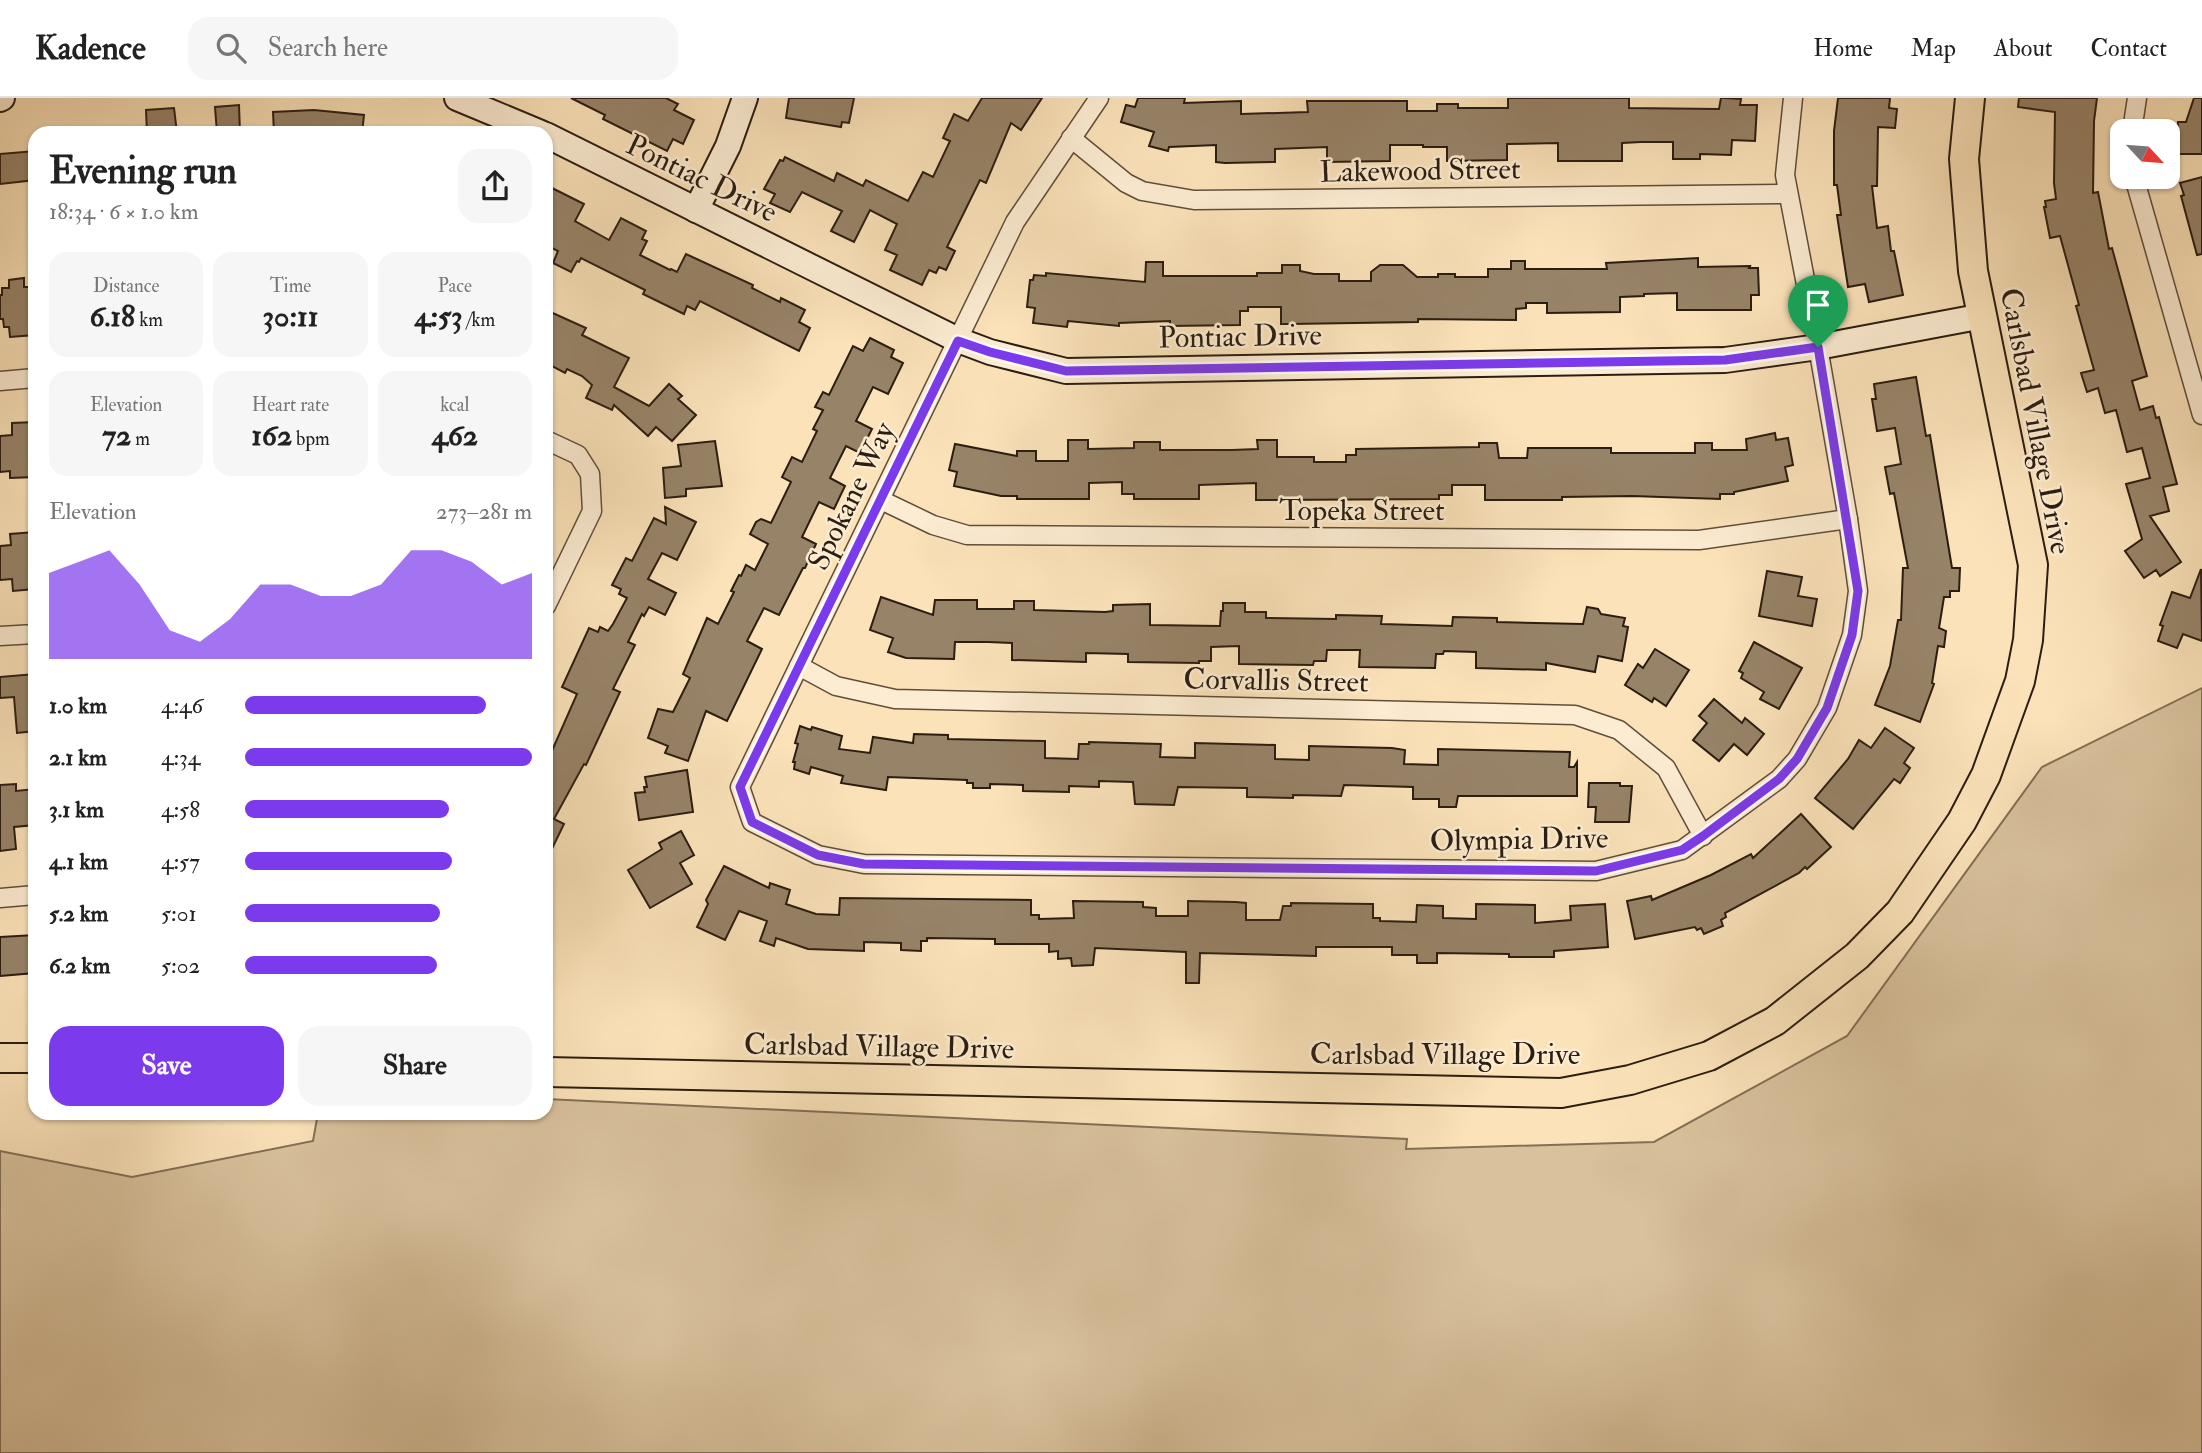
<!DOCTYPE html>
<meta charset="utf-8">
<style>
:root{--surface:#fff;--page:#f6f6f6;--text:#222;--muted:#767676;--line:#e0e0e0;--accent:#7c3aed}
body{margin:0;font-family:"IM FELL Double Pica",serif;background:var(--page);color:var(--text);height:100vh;display:flex;flex-direction:column;font-size:26px;white-space:nowrap}
*{box-sizing:border-box;margin:0}
p{font-size:23px;color:var(--muted)}
.icon{flex:none;width:38px;height:38px;fill:none;stroke:currentColor;stroke-width:2;stroke-linecap:round;stroke-linejoin:round}
.map{position:relative;flex:1;overflow:hidden}
.side{position:absolute;left:28px;top:28px;width:525px;height:994px;display:flex;flex-direction:column;background:var(--surface);border-radius:21px;box-shadow:0 2px 5px #0004}
.side>*{flex:none}
.needle{width:46px;rotate:116deg}
.controls{position:absolute;left:2110px;top:21px;display:grid;gap:14px}
.controls a{display:grid;place-items:center;width:70px;height:70px;border-radius:14px;background:var(--surface);box-shadow:0 2px 5px #0004;font-size:35px}
.pin{position:absolute;display:grid;place-items:center;width:60px;height:60px;color:#fff;margin:-72px -30px;border-radius:50% 50% 50% 0;rotate:-45deg;box-shadow:0 0 7px #0007}
.pin .icon{rotate:45deg}
.round{display:grid;place-items:center;flex:none;width:74px;height:74px;border-radius:21px;background:var(--page)}
.summary{display:flex;align-items:center;justify-content:space-between;height:119px;padding:0 21px}
h1{font-size:38px;font-weight:800;line-height:52px}
.figures{display:grid;grid-template-columns:repeat(3,1fr);gap:10px;height:119px;padding:7px 21px}
.figures div{display:grid;align-content:center;border-radius:18px;background:var(--page);text-align:center}
.figures b{font-size:30px;font-weight:800}
.figures small{font-size:19px;font-weight:400}
.figures p{font-size:19px}
.chart{height:196px;padding:14px 21px}
.chart p{display:flex;justify-content:space-between}
.chart svg{width:100%;height:126px;margin-top:7px;fill:var(--accent);opacity:.7}
.action{display:flex;gap:14px;margin-top:auto;padding:14px 21px}
.action a{flex:1;height:80px;border-radius:21px;background:var(--accent);color:#fff;font-size:28px;font-weight:800;line-height:80px;text-align:center}
.action a+a{background:var(--page);color:var(--text)}
ul{padding:0 21px;list-style:none;font-size:23px}
li{display:grid;grid-template-columns:112px 84px 1fr;align-items:center;height:52px}
li i{height:18px;border-radius:9px;background:var(--accent)}
header{display:flex;align-items:center;gap:42px;box-sizing:border-box;height:98px;padding:0 35px;background:var(--surface);border-bottom:2px solid var(--line)}
header strong{font-size:33px}
nav{display:flex;gap:38px;margin-inline-start:auto;font-size:24px}
.search{width:490px;height:63px;background:var(--page);display:flex;align-items:center;gap:18px;box-sizing:border-box;padding:0 24px;border-radius:21px;color:var(--muted);font-size:26px}
.map>svg:first-child{display:block}
.green{fill:#d8c19c;stroke:#826f56;stroke-width:2}
.building{fill:#978368;stroke:#2b1d11;stroke-width:2}
.lines{fill:none;stroke-linecap:round;stroke-linejoin:round}
.street-casing{stroke:#5f4e3b;stroke-width:21}
.secondary-casing{stroke:#2b1d11;stroke-width:28}
.primary-casing{stroke:#2b1d11;stroke-width:32}
.street{stroke:#fcecd2;stroke-width:18}
.secondary{stroke:#fcecd2;stroke-width:24}
.primary{stroke:#fbe2b9;stroke-width:28}
.route-casing{stroke:#fff;stroke-width:14}
.route{stroke:#7c3aed;stroke-width:9}
.labels{text-anchor:middle;stroke-width:5;stroke-linejoin:round;paint-order:stroke}
.street-label{font-size:30px;fill:#2b1d11;stroke:#fcecd2}
</style>
<header>
<strong>Kadence</strong>
<div class="search"><svg class="icon" aria-label="search" viewBox="0 0 24 24"><circle cx="10" cy="10" r="6"/><path d="M15 15l6 6"/></svg>Search here</div>
<nav><a>Home</a><a>Map</a><a>About</a><a>Contact</a></nav>
</header>
<div class="map">
<svg width="2202" height="1355" viewBox="0 0 2202 1355">
<rect width="100%" height="100%" fill="#fbe2b9"/>
<filter id="stains"><feTurbulence type="fractalNoise" baseFrequency=".00286" numOctaves="4"/><feColorMatrix values="0 0 0 0 .2 0 0 0 0 .09 0 0 0 0 .02 0 0 0 .5 -.17"/></filter>
<radialGradient id="worn" r=".72"><stop offset=".6" stop-color="#630" stop-opacity="0"/><stop offset="1" stop-color="#630" stop-opacity=".3"/></radialGradient>
<path class="green" d="M2202 590V1355H0V1053L132 1079 313 1043 318 1015H546V1001L1407 1041 1406 1051 1654 1044 1847 938 2042 669Z"/>
<g class="building">
<path d="M571 0H666L678 6 674 12 694 22 683 46 673 41 667 53 603 21 605 17Z"/>
<path d="M789 0H854L849 25 842 24 841 29 786 20Z"/>
<path d="M982 0H1042L1021 32 1011 25 986 85 980 82 947 149 955 153 946 172 939 169 936 175 929 172 922 187 890 172 897 157 885 152 897 126 870 112 854 144 831 133 842 113 802 94 790 114 770 105 775 96 764 91 780 62 783 63 785 59 834 83 837 75 863 88 866 82 908 103 923 74 933 79 950 43 943 40 954 16 968 23Z"/>
<path d="M1138 0H1185L1184 5 1241 3V16L1308 14 1307 3H1407V13H1437V6H1458V10H1508V0H1629V10L1719 11 1721 0H1724L1741 1 1740 7H1757L1755 43 1732 42 1731 57 1700 56V61H1673V44H1641L1622 45V63H1558V45L1507 46V62L1447 63V49H1423V47H1390V63L1327 64V49L1275 51V64L1225 65 1216 64V47L1169 49 1168 53 1149 48 1154 34 1121 24 1126 7 1135 9Z"/>
<path d="M1838 0H1890L1889 10 1897 11 1895 30 1878 29 1877 88H1872L1877 130 1888 128 1891 153H1894L1903 197 1869 204 1865 186 1848 189 1837 117H1841L1837 87H1834V33Z"/>
<path d="M2019 0H2097L2094 23 2093 95 2098 94 2109 151 2112 150 2147 278 2132 283 2140 312 2153 308 2156 320 2159 319 2177 386 2163 389 2169 413 2150 418 2181 464 2160 478 2156 472 2144 480 2125 453 2142 441 2126 386 2150 380 2142 350 2127 354 2116 312 2105 315 2098 290 2087 294 2081 275 2094 272 2076 208 2079 207 2060 138 2050 140 2044 109H2046L2045 103 2056 101 2054 85 2055 14 2018 9Z"/>
<path d="M2194 0H2202V56H2177L2178 24H2186Z"/>
<path d="M239 7 240 35H217L215 9Z"/>
<path d="M174 10 177 35H147L146 12Z"/>
<path d="M314 12 364 17 362 35H274L273 14Z"/>
<path d="M35 53V82L0 86V56Z"/>
<path d="M2202 79V156L2197 157 2181 98 2184 97 2180 85Z"/>
<path d="M546 87 584 106 575 123 609 142 621 120 646 133 642 141 647 143 640 157 670 172 671 171 677 174 686 156 753 187 752 190 780 204 781 200 805 212 799 224 810 230 799 253 700 203 695 212 687 208 684 216 643 196 645 192 581 160 579 164 577 163 571 174 553 165 558 153 546 147Z"/>
<path d="M1698 160V169L1750 168 1749 170H1758L1759 197H1751V212H1677V195L1644 196V198L1620 199V214L1547 215V205H1526V210L1516 211V222L1418 221V224L1290 226H1281V209H1248V213H1240V227L1170 228V223L1119 225V228L1068 223 1067 229 1033 225 1035 210 1027 209 1030 182H1033L1034 177 1046 178V175L1145 184 1146 164H1163V178H1257V175H1282V167H1300V173L1314 176H1339V183H1371V174L1380 167H1403L1417 179H1438V176H1455V179H1488V171H1511V163H1525V171H1607L1606 165Z"/>
<path d="M24 180V189H35V237L10 239 9 229H4L3 221H0V197H2V190H9V182Z"/>
<path d="M546 212 586 230 582 237 629 260 614 289 649 308 669 286 682 298 678 301 696 317 672 343 656 329 648 338 614 307 612 312 586 300 592 287 582 278 567 271 565 275 546 265Z"/>
<path d="M870 240 894 252 891 259 903 265 888 296 873 289 856 323 872 331 860 355 846 348 830 380 845 388 834 411 819 404 802 439 816 446 805 470H803L779 517 764 510 747 543 762 551 727 623 706 613 688 663 665 655 668 648 648 640 658 611 673 614 690 580 683 576 707 520 718 526 734 494 731 493 739 477 741 478 746 467 755 472 768 446 750 436 756 424 761 421 771 425 791 384 782 379 792 359 802 364 817 333 813 331 823 312 815 309 823 294 829 297 853 248 863 253Z"/>
<path d="M1916 279 1926 338 1930 337 1952 470H1960L1959 493H1950V499H1944L1939 530 1946 533 1944 549 1938 548 1932 585 1934 586 1920 624 1875 607 1890 568 1898 522H1901L1903 470H1908L1894 395 1890 396 1885 369 1901 366 1895 330 1877 333 1872 301H1876L1874 286Z"/>
<path d="M35 324V379L10 380V373L0 374V338L12 337V325Z"/>
<path d="M1775 335 1776 342 1788 340 1793 367 1785 369 1788 383 1734 394V396H1720V401L1632 398 1562 399V402H1485V387H1452V397H1439V401L1256 402V385L1199 387V401H1134V396H1122V384L1089 385V401H1017V398H1001L954 388 957 374 949 372 955 346 1017 358V353H1036V363H1068V342H1088V351L1134 350V344H1160V352H1232L1258 351 1257 342H1277V359H1314V364H1346V357H1356V351L1479 349V345H1497L1499 360H1527L1528 350H1611V355H1695V345H1712V352H1747L1746 341Z"/>
<path d="M715 343 722 388 686 391V398L665 400 663 370 681 368 678 347Z"/>
<path d="M665 409 696 424 677 462 662 455 648 481 676 495 665 517 649 509 644 518 642 516 628 544 635 547 613 591 620 594 586 667 584 666 554 721 564 726 546 763V653L551 655 577 596 562 589 589 530 598 534 600 529 608 533 613 526 627 500 619 496 621 491 612 487 626 460 632 463 654 420 666 426Z"/>
<path d="M35 434V491L13 493 12 481 0 482V448L11 447 10 436Z"/>
<path d="M2201 471 2202 543 2183 536 2177 550 2158 543 2163 528 2160 527 2172 494 2190 500Z"/>
<path d="M1767 473 1802 479 1798 498 1817 501 1812 528 1759 518Z"/>
<path d="M881 499 933 517 935 502H977V511H1014V503H1034V512L1105 514 1113 513V507L1150 506V527L1220 528 1221 513H1223V505H1245V514H1266V520L1336 521V517L1382 518 1381 526 1452 528 1453 519 1497 520V524L1583 526 1587 509 1598 511 1601 516 1625 520 1623 528 1628 529 1622 563 1598 558 1595 574 1546 565V572L1476 570V554L1444 553 1443 556H1436L1435 570 1359 569 1360 552H1327L1326 563H1314L1313 567 1239 566V548L1211 549V563H1199V565L1128 564V556L1086 555V564L1012 562V545L988 544H955L954 561 906 560 888 554 893 540 870 532Z"/>
<path d="M1754 544 1802 570 1779 611 1760 601 1764 594 1741 580 1743 575 1739 573Z"/>
<path d="M1655 551 1689 572 1666 608 1654 600 1652 604 1625 587 1638 566 1643 570Z"/>
<path d="M35 576V633L17 635 14 599 0 600V579Z"/>
<path d="M1714 601 1742 625 1745 620 1764 636 1747 657 1734 646 1719 663 1693 642 1707 625 1699 618Z"/>
<path d="M800 628 811 632 812 629 842 638 839 651 870 655 873 639 913 645 914 636 948 637V641L1045 643V660L1078 661 1079 646H1089V644L1161 646 1160 659 1195 660V645L1275 647V661L1309 662V648L1392 650 1405 652 1404 666 1438 667V651L1570 654 1569 669H1574L1577 664V698H1458L1456 709H1439V701H1413V689L1344 687 1341 698 1293 697V700L1247 699V690L1178 689 1174 707 1135 706 1133 684 1099 683V689L1069 688V694L1023 693V687L990 686V690H973V685H967V682L888 679 886 692 841 685 843 678 811 669 809 676 794 671 795 664H793L798 646 795 645Z"/>
<path d="M1885 630 1914 650 1904 665 1910 670 1900 685 1894 681 1853 731 1815 700 1848 661 1859 642 1871 650Z"/>
<path d="M687 672 693 714 639 722 635 695 645 694 644 689H647L645 679Z"/>
<path d="M1589 685H1620V688H1632L1629 724H1595L1596 709H1588Z"/>
<path d="M16 686V693L35 691V727L14 729 16 751 0 753V687Z"/>
<path d="M1801 716 1831 749 1807 771 1805 769 1799 775 1725 815 1726 819 1721 822 1723 828 1704 836 1701 830 1697 832 1695 829 1635 841 1627 803 1651 798 1652 802 1711 777 1751 756 1753 760Z"/>
<path d="M681 733 694 757 680 765 692 786 650 810 628 772 662 751 659 745Z"/>
<path d="M724 768 769 790 770 785 790 792 786 806 816 816 839 817 840 800 1031 802V817H1039V821L1074 820 1073 803 1143 804V809L1156 810V818H1188V803L1236 804 1246 805V822H1280L1283 808H1291V805L1373 806V820H1380V823L1416 824 1417 807 1443 808V820L1476 821V806L1535 807V825L1571 822 1570 808 1605 806 1608 849 1554 853V859H1509V856L1437 855V865H1417V857H1392V849H1316V858L1200 855 1199 885H1186V854L1095 850 1093 867 1072 868 1071 860 1058 861V853L1049 854V846H995V841L927 840V843H921V853L901 852V845L864 844V853L808 851 776 840 774 848 760 843 767 823 739 813 725 842 697 829 708 806 706 802Z"/>
<path d="M35 837V875L0 878V839Z"/>
</g>
<g class="lines">
<defs>
<g id="street">
<path d="M1099 0 1015 124 740 689 752 724 818 757 864 766 1596 773 1682 752 1779 681 1797 661 1827 610 1852 537 1858 493 1848 421 1818 249 1785 77 1793 0"/>
<path d="M2132 33 2137 0"/>
<path d="M1071 40 1126 85 1142 93 1194 102 1788 96"/>
<path d="M2134 79 2202 317"/>
<path d="M0 283 35 280"/>
<path d="M546 342 578 357 590 376 592 413 546 508"/>
<path d="M881 402 933 427 967 437 1699 442 1848 421"/>
<path d="M0 538 35 536"/>
<path d="M799 568 836 588 895 601 1575 617 1619 632 1666 670 1703 738"/>
<path d="M0 800 35 797"/>
</g>
<g id="secondary">
<path d="M457 0 541 35"/>
<path d="M0 1 2 0"/>
<path d="M546 37 958 242 990 254 1066 273 1725 262 1818 249 1983 218"/>
<path d="M696 112 728 48 745 0"/>
</g>
<g id="primary">
<path d="M0 960H35"/>
<path d="M546 974 1561 995 1630 982 1709 958 1775 923 1857 858 1900 814 1962 723 1986 677 2020 583 2028 542 2033 467 1973 173 1964 61 1970 0"/>
</g>
</defs>
<use href="#street" class="street-casing"/>
<use href="#secondary" class="secondary-casing"/>
<use href="#primary" class="primary-casing"/>
<use href="#street" class="street"/>
<use href="#secondary" class="secondary"/>
<use href="#primary" class="primary"/>
</g>
<g class="lines">
<defs>
<path id="route" d="M958 243 990 254 1066 273 1725 262 1818 249 1858 493 1852 537 1827 610 1797 661 1779 681 1703 738 1682 752 1596 773 864 766 818 757 752 724 740 689Z"/>
</defs>
<use href="#route" class="route-casing"/>
<use href="#route" class="route"/>
</g>
<g class="labels">
<g class="street-label">
<text transform="translate(1420 72) rotate(-1)" y="10">Lakewood Street</text>
<text transform="translate(702 80) rotate(26)" y="10">Pontiac Drive</text>
<text transform="translate(1240 238) rotate(-1)" y="10">Pontiac Drive</text>
<text transform="translate(2036 323) rotate(79)" y="10">Carlsbad Village Drive</text>
<text transform="translate(851 398) rotate(-64)" y="10">Spokane Way</text>
<text x="1362" y="422">Topeka Street</text>
<text transform="translate(1276 582) rotate(1)" y="10">Corvallis Street</text>
<text transform="translate(1519 741) rotate(-1)" y="10">Olympia Drive</text>
<text transform="translate(879 948) rotate(1)" y="10">Carlsbad Village Drive</text>
<text x="1445" y="966">Carlsbad Village Drive</text>
</g>
</g>
<rect width="100%" height="100%" filter="url(#stains)"/>
<rect width="100%" height="100%" fill="url(#worn)"/>
</svg>
<div class="controls">
<a><svg class="needle" viewBox="-14 -14 28 28"><path d="M0-13l5 13h-10z" fill="#e53935"/><path d="M0 13l5-13h-10z" fill="#767676"/></svg></a>
</div>
<div class="pin" style="left:1818px;top:249px;background:#1e9e55"><svg class="icon" aria-label="arrive" viewBox="0 0 24 24"><path d="M6 21V4h12l-3 4 3 4H6"/></svg></div>
<section class="side">
<div class="summary"><div><h1>Evening run</h1><p>18:34 · 6 × 1.0 km</p></div><a class="round"><svg class="icon" aria-label="share" viewBox="0 0 24 24"><path d="M12 15V3M7 8l5-5 5 5M5 13v7h14v-7"/></svg></a></div>
<div class="figures">
<div><p>Distance</p><b>6.18<small> km</small></b></div>
<div><p>Time</p><b>30:11</b></div>
<div><p>Pace</p><b>4:53<small> /km</small></b></div>
</div>
<div class="figures">
<div><p>Elevation</p><b>72<small> m</small></b></div>
<div><p>Heart rate</p><b>162<small> bpm</small></b></div>
<div><p>kcal</p><b>462</b></div>
</div>
<div class="chart"><p><span>Elevation</span>273–281 m</p>
<svg viewBox="0 0 160 44" preserveAspectRatio="none"><path d="M0 44V14L10 10L20 6L30 18L40 34L50 38L60 30L70 18L80 18L90 22L100 22L110 18L120 6L130 6L140 10L150 18L160 14V44z"/></svg>
</div>
<ul>
<li><b>1.0 km</b>4:46<i style="width:84%"></i></li>
<li><b>2.1 km</b>4:34<i style="width:100%"></i></li>
<li><b>3.1 km</b>4:58<i style="width:71%"></i></li>
<li><b>4.1 km</b>4:57<i style="width:72%"></i></li>
<li><b>5.2 km</b>5:01<i style="width:68%"></i></li>
<li><b>6.2 km</b>5:02<i style="width:67%"></i></li>
</ul>
<div class="action"><a>Save</a><a>Share</a></div>
</section>
</div>
